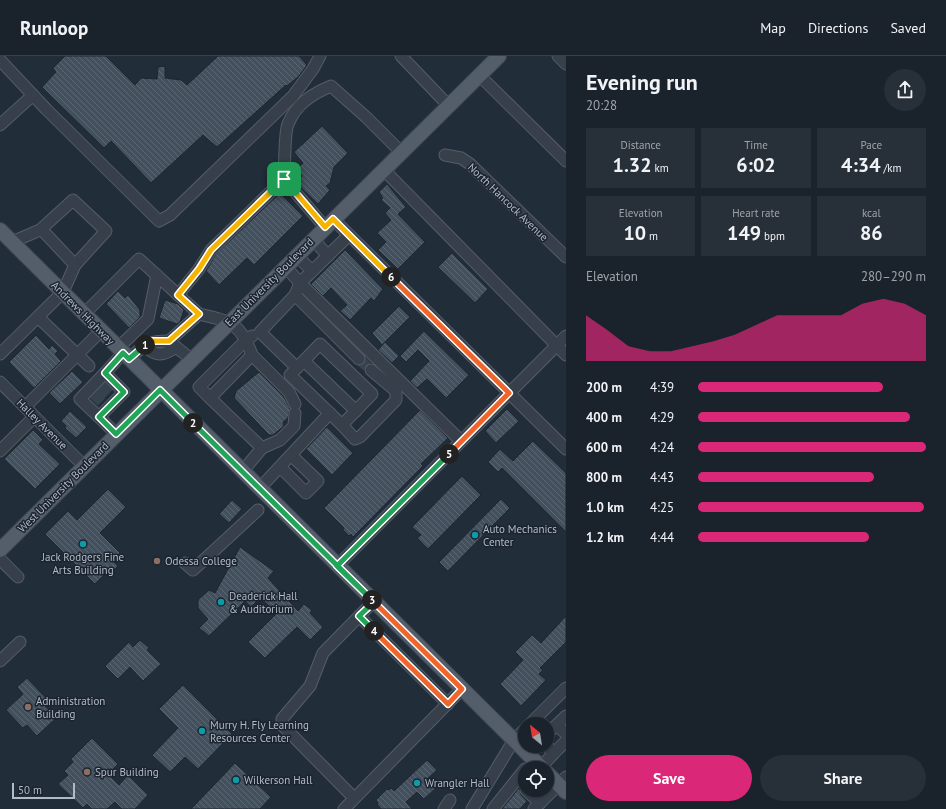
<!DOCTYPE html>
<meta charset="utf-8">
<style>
:root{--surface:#1a222c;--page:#272f38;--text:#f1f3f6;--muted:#9fa4a9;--line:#383f48;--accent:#db2777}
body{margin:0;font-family:"PT Sans",sans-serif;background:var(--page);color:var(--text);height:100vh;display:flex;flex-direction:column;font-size:15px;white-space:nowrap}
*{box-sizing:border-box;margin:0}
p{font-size:13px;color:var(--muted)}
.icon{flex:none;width:22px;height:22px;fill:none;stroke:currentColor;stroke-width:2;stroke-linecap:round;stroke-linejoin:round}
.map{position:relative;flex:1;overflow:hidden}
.panel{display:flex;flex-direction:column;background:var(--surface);width:380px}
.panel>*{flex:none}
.needle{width:26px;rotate:330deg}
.fabs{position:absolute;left:518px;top:661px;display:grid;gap:8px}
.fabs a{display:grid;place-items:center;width:36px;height:36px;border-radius:50%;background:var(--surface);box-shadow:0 1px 3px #0004,0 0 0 1px var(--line);font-size:20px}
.scale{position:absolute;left:12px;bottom:10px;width:63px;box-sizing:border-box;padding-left:4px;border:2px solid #b1bac6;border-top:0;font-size:11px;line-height:14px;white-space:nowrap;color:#b1bac6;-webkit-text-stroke:3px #1b242f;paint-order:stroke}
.pin{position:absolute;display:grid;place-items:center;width:34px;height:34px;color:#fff;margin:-17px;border-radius:8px;box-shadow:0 2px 6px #0006}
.km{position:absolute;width:20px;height:20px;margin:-10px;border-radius:50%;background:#222;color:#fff;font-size:11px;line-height:20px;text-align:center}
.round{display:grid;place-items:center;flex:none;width:42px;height:42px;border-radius:21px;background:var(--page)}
.summary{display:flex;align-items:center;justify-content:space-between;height:68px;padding:0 20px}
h1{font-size:22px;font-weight:600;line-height:30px}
.metrics{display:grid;grid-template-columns:repeat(3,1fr);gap:6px;height:68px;padding:4px 20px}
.metrics div{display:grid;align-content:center;border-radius:0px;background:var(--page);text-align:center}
.metrics b{font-size:20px;font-weight:600}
.metrics small{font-size:11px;font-weight:400}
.metrics p{font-size:11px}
.chart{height:112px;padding:8px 20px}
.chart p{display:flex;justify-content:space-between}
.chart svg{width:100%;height:72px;margin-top:4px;fill:var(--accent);opacity:.7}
.button{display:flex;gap:8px;margin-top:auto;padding:8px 20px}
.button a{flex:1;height:46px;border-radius:24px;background:var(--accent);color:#fff;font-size:16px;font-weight:600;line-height:46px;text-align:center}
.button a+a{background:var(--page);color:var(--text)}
ul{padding:0 20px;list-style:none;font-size:13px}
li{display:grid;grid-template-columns:64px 48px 1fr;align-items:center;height:30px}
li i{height:10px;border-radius:5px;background:var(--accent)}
header{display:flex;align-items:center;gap:24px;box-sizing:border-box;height:56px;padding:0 20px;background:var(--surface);border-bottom:1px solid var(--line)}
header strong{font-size:19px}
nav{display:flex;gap:22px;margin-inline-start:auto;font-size:14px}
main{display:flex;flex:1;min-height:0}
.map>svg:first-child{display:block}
.building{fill:url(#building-back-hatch);stroke:#1d2631}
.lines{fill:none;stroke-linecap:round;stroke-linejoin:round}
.minor-tunnel{stroke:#37424f;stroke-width:11;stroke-dasharray:11 5.5;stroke-linecap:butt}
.minor-casing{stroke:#545d68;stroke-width:13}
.major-casing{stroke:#3f4853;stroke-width:16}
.minor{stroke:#363f4a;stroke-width:11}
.major{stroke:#545e6a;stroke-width:14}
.split-1-casing{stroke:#fff;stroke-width:8}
.split-2-casing{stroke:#fff;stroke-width:8}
.split-3-casing{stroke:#fff;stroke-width:8}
.split-4-casing{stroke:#fff;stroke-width:8}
.split-5-casing{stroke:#fff;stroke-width:8}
.split-6-casing{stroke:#fff;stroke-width:8}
.split-7-casing{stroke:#fff;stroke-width:8}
.split-1{stroke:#f5b400;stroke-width:5}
.split-2{stroke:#22a559;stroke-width:5}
.split-3{stroke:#22a559;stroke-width:5}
.split-4{stroke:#f0652b;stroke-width:5}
.split-5{stroke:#22a559;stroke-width:5}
.split-6{stroke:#f0652b;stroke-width:5}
.split-7{stroke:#f5b400;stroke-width:5}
.culture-dot{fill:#0f9aa8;stroke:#1b242f;stroke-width:1.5}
.education-dot{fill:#8d6e63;stroke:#1b242f;stroke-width:1.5}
.labels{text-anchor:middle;stroke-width:3;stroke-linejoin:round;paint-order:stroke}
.street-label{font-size:11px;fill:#b1bac6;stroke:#1b242f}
.poi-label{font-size:11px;fill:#b1bac6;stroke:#1b242f;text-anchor:start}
</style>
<header>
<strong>Runloop</strong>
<nav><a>Map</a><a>Directions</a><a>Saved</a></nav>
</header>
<main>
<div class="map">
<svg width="566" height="753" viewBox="0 0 566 753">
<defs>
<pattern id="building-back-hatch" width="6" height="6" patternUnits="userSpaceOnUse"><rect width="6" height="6" fill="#43505e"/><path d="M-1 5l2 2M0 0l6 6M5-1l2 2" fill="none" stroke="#5c6774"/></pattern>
</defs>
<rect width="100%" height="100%" fill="#222d3a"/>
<g class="building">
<path d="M65 0H106L135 29 141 22 157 23 158 11 165 10V22L181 24 187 29 218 0H299L307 9 299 20 287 30 286 29 217 91 203 79 151 127 111 85 104 92 42 31 56 16 53 12Z"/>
<path d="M322 70 348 97 334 111 330 127 326 130 330 134 318 148 296 127 302 120 296 114 303 107 294 96Z"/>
<path d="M387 128 406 151 398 158 425 186 398 213 378 194 386 186 377 177 391 164 385 157 390 152 381 144 383 142 379 136Z"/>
<path d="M280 137 303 160 254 209 247 202 219 229 206 215 216 198Z"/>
<path d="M345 194 383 233 374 245 371 242 350 264 340 255 347 249 331 232 323 240 311 228Z"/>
<path d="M452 197 488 233 475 247 438 211Z"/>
<path d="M118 235 125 242 128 239 140 254V261L129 272 106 248Z"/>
<path d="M165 244 178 248 184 254 180 266 177 268 159 262Z"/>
<path d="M399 250 410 261 382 289 372 277Z"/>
<path d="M424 275 469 319 446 342 427 323 417 332 410 325 429 305 418 294 406 306 400 300Z"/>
<path d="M36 279 49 293 52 289 58 295 55 298 61 305 34 332 9 306Z"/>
<path d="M385 286 399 300 392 307 378 294Z"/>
<path d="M72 315 83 326 60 348 49 337Z"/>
<path d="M259 316 283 340 290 352 288 362 283 366 284 370 273 379H269L234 342 236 335Z"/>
<path d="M507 353 519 365 496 387 485 375Z"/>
<path d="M420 354 448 382 421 408 423 410 353 481 351 478 349 480 343 474 344 472 324 452Z"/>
<path d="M70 355 87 371 76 382 65 372 66 370 61 365Z"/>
<path d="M327 371 353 397 332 419 306 393Z"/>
<path d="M33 374 43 384 39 388 60 408 35 433 4 403Z"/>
<path d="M533 385 566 417V476L502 412 498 416 488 406 500 393 513 405Z"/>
<path d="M462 420 481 439 428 493 417 482 421 479 412 471Z"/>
<path d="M108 433 126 451 100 477 120 497 113 505 118 510 107 520 105 518 95 528 45 478 68 455 77 464Z"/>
<path d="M501 443 510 452 448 515 439 506Z"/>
<path d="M232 444 242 453 229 467 219 458Z"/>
<path d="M240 491 274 515 268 522 298 555 304 548 312 554 310 557 323 571 310 584 297 571 265 602 248 586 277 557 260 542 251 551 245 545 209 580 199 572 208 563 198 552V544L209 534 215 537Z"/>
<path d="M566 560V586L540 612 543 614 539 618 546 624 521 650 500 628 523 604 515 596 532 579 541 587Z"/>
<path d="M140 584 149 592 147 594 161 608 143 625 130 611 118 623 105 610 129 586 133 591Z"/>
<path d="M27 622 48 644 43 648 56 662 37 680 27 669 23 672 6 654 23 638 17 631Z"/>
<path d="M183 629 232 678 198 713 185 701 170 716 152 699 178 672 159 653Z"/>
<path d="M92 682 118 708 108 718 119 729 128 719 148 739 135 753H122L115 746 107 753H92L87 748 83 752 58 728 68 719 64 715 73 706 71 703Z"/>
<path d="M427 704 437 714 427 723 436 732 424 743 417 736 406 746 412 753H381L377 748 378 747 376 744 387 733 389 734 391 732 394 735Z"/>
<path d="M235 707 271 741 260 753H191Z"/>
<path d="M519 732 521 739 527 745 520 753H502Z"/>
</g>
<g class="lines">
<g class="minor-tunnel">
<path d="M359 303 371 314"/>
<path d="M101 330 113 342"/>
<path d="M94 338 106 350"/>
</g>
<defs>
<g id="minor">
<path d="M401 0 448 49"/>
<path d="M558 0 566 8"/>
<path d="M0 4 46 53 159 165 170 159 293 40 313 13 320 0"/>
<path d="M479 19 566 105"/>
<path d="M0 69 33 39"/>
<path d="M445 99 461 102 470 108 566 201"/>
<path d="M383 113 566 299"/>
<path d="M284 123 325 171"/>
<path d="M333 163 566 393"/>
<path d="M40 174 73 144 106 175 75 209"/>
<path d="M349 179 300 227 461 385"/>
<path d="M313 183 328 200"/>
<path d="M296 199 312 215"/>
<path d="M285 210 300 227 295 239 260 276 297 312"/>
<path d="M178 239 199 213 211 194 284 123C285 111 284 77 288 68 296 48 312 38 331 30L366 61 401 96"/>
<path d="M295 239 359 303"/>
<path d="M84 258 139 203 199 258"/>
<path d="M38 261 89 310"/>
<path d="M169 285 199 258C230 265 241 267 252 299"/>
<path d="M320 288 372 338 342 369 290 319Z"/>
<path d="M144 290C156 300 162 301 176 291L191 303"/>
<path d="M118 292 148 263 157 219"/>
<path d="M0 298 63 236 75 209 44 176 40 174 12 186"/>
<path d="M129 303C146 288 146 285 169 285L174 289"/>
<path d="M304 305 356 355"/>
<path d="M105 317 124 336 99 361 80 343Z"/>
<path d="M105 317 123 297"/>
<path d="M0 326 84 410"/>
<path d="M210 342 199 331 247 283 252 280"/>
<path d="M25 351 101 275"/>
<path d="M99 361 116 378"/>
<path d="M342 369 355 383 360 381 396 344V335L371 314"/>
<path d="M262 392 210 342 252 299 289 336 295 348"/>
<path d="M0 395 34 361"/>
<path d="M280 411 306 437 318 425 291 399"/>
<path d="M242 416 262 392 280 384 294 370 295 357"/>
<path d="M259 433 330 357"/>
<path d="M0 503 18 521"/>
<path d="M185 507 193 514 258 454"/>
<path d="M337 510 566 280"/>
<path d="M359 560 448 648"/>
<path d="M0 605 20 586"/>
<path d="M530 668 566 632"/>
<path d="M557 669 566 678"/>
<path d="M547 678 566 660"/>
<path d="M547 690 554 697 566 685"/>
<path d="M541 711 554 697"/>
<path d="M526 734 540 747"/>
<path d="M354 742 283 670 282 663 310 630 323 597 373 546"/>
<path d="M344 753 462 633"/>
<path d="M444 753 450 744"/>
<path d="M472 753 514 684 525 673"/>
<path d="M493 753 525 713"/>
<path d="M534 753 566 721"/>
</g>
<g id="major">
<path d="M0 174 542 712"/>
<path d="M0 494 499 0"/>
<path d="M547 717 566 736"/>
</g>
</defs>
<use href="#minor" class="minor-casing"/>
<use href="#major" class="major-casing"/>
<use href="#minor" class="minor"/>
<use href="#major" class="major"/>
</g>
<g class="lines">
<defs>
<path id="split-1" d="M145 289 152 285H169L199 258 178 239 199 213 211 194 284 123"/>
<path id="split-2" d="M145 289 129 303 123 297 105 317 124 336 99 361 116 378 160 334 193 367"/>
<path id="split-3" d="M193 367 372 544"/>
<path id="split-4" d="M372 544 462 633 448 648 374 575"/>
<path id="split-5" d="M374 575 359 560 374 546 337 510 449 398"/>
<path id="split-6" d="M391 221 509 337 449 398"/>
<path id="split-7" d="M284 123 325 171 333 163 391 221"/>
</defs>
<use href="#split-1" class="split-1-casing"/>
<use href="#split-2" class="split-2-casing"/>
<use href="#split-3" class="split-3-casing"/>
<use href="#split-4" class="split-4-casing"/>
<use href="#split-5" class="split-5-casing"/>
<use href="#split-6" class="split-6-casing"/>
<use href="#split-7" class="split-7-casing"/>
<use href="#split-1" class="split-1"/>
<use href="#split-2" class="split-2"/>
<use href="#split-3" class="split-3"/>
<use href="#split-4" class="split-4"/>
<use href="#split-5" class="split-5"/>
<use href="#split-6" class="split-6"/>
<use href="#split-7" class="split-7"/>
</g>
<g class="culture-dot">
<circle cx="475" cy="479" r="4"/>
<circle cx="83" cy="488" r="4"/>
<circle cx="221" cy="546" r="4"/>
<circle cx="202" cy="675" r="4"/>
<circle cx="236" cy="724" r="4"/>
<circle cx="417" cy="727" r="4"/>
</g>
<g class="education-dot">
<circle cx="157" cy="505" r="4"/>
<circle cx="28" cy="651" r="4"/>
<circle cx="87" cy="716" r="4"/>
</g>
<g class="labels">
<g class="street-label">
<text transform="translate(508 146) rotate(44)" y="4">North Hancock Avenue</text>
<text transform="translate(269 226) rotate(-45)" y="4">East University Boulevard</text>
<text transform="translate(83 257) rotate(45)" y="4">Andrews Highway</text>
<text transform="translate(42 368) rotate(45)" y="4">Halley Avenue</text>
<text transform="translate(63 431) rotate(-45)" y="4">West University Boulevard</text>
</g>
<g class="poi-label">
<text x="483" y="477">Auto Mechanics<tspan x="483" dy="13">Center</tspan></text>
<text x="83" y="505" text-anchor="middle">Jack Rodgers Fine<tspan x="83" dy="13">Arts Building</tspan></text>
<text x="165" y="509">Odessa College</text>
<text x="229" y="544">Deaderick Hall<tspan x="229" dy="13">&amp; Auditorium</tspan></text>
<text x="36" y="649">Administration<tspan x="36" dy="13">Building</tspan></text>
<text x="210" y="673">Murry H. Fly Learning<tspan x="210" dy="13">Resources Center</tspan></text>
<text x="95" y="720">Spur Building</text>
<text x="244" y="728">Wilkerson Hall</text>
<text x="425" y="731">Wrangler Hall</text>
</g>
</g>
</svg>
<div class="fabs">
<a><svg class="needle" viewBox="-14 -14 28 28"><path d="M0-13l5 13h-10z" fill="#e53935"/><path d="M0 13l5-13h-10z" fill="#9fa4a9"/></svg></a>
<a><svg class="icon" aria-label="locate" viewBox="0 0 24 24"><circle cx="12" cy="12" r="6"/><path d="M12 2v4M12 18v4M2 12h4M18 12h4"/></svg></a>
</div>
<div class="scale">50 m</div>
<div class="pin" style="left:284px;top:123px;background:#1e9e55"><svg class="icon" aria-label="arrive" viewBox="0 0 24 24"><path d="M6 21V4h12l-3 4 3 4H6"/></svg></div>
<b class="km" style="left:145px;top:289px">1</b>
<b class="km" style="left:193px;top:367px">2</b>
<b class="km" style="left:372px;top:544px">3</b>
<b class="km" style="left:374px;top:575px">4</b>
<b class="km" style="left:449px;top:398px">5</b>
<b class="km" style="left:391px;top:221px">6</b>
</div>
<section class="panel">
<div class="summary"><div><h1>Evening run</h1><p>20:28</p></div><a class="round"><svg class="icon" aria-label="share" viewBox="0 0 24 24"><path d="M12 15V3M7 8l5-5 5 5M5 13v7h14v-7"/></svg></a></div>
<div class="metrics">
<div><p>Distance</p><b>1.32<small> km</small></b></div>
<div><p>Time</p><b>6:02</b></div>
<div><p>Pace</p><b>4:34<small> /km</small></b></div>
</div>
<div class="metrics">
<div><p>Elevation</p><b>10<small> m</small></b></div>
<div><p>Heart rate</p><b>149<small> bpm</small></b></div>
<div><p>kcal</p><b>86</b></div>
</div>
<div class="chart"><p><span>Elevation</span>280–290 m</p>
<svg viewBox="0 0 160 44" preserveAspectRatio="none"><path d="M0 44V16L10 25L20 35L30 38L40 38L50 35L60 32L70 28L80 22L90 16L100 16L110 16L120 16L130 9L140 6L150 9L160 16V44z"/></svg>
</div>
<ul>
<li><b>200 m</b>4:39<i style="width:81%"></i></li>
<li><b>400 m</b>4:29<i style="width:93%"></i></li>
<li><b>600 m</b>4:24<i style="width:100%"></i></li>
<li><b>800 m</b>4:43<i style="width:77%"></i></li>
<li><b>1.0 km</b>4:25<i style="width:99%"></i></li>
<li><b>1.2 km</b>4:44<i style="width:75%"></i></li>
</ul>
<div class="button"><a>Save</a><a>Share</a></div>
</section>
</main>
